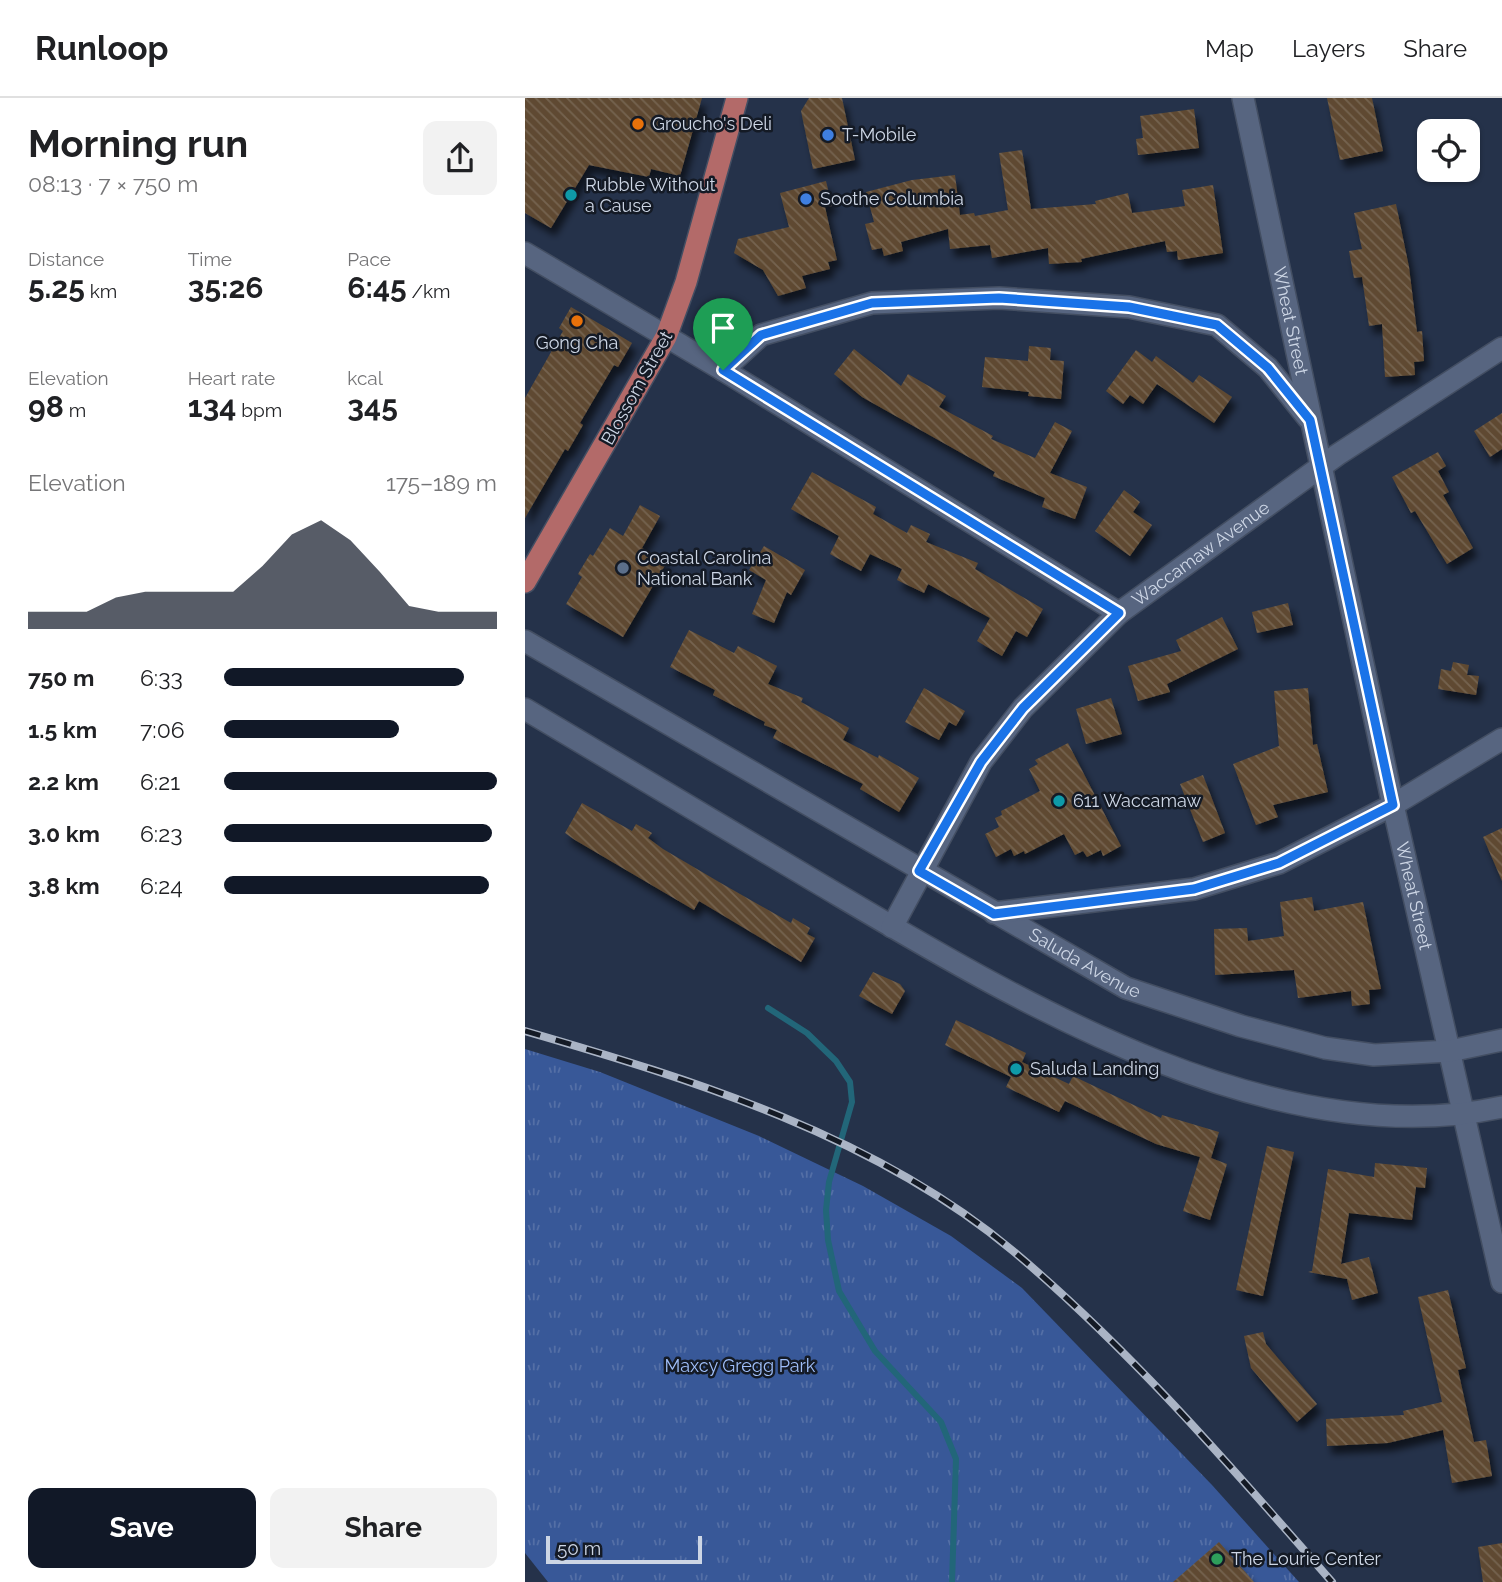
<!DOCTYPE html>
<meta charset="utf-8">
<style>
:root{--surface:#fff;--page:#f2f2f2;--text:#202124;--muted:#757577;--line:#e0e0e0;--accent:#111827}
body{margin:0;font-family:Raleway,sans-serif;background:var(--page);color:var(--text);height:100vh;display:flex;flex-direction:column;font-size:26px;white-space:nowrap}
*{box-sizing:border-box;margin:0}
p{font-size:23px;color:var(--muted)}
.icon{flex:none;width:38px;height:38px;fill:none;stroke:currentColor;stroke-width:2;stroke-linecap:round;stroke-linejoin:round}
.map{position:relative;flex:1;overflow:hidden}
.sheet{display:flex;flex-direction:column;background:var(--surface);width:525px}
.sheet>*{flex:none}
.buttons{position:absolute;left:892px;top:21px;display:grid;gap:14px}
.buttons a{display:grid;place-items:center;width:63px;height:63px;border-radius:14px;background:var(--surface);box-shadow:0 2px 5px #0004;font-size:35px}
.scale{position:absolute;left:21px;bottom:18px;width:156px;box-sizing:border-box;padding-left:7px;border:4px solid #cdd6e5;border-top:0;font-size:19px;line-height:24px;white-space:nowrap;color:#cdd6e5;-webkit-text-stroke:5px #141a25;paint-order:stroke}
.pin{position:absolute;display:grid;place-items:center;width:60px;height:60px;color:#fff;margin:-72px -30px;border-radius:50% 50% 50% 0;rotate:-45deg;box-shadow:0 0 7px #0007}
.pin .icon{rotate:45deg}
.round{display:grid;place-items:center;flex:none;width:74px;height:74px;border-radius:14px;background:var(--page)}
.head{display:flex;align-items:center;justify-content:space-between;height:119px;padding:0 28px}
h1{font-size:38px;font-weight:700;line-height:52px}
.stats{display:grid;grid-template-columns:repeat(3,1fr);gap:10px;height:119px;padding:7px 28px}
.stats div{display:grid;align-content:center}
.stats b{font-size:30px;font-weight:700}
.stats small{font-size:19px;font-weight:400}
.stats p{font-size:19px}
.chart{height:196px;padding:14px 28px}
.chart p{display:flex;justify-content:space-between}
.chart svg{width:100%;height:126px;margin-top:7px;fill:var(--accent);opacity:.7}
.button{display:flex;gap:14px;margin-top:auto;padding:14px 28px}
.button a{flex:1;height:80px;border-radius:14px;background:var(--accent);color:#fff;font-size:28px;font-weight:700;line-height:80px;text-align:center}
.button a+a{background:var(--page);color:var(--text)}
ul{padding:0 28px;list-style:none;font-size:23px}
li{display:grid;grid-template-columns:112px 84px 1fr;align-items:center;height:52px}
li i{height:18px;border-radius:9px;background:var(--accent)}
header{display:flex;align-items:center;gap:42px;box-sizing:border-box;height:98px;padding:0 35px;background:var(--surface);border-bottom:2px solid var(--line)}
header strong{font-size:33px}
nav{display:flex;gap:38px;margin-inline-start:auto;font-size:24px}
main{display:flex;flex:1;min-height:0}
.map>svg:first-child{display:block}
.park{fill:url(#park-tufts)}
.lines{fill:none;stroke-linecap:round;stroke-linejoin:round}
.stream{stroke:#226679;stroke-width:6}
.building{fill:url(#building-back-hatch);filter:url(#shadow)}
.minor-casing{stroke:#434e62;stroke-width:24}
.major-casing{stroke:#434e62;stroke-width:24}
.minor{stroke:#576580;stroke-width:21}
.major{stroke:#b36a69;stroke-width:21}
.rail-casing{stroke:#aab4c5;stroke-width:8}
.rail{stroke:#141a25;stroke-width:5;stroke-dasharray:16;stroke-linecap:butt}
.route-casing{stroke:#fff;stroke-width:14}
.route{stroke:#1a73e8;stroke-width:9}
.food-dot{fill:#e8710a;stroke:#141a25;stroke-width:2.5}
.shop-dot{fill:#3f7fe0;stroke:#141a25;stroke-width:2.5}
.culture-dot{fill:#0f9aa8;stroke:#141a25;stroke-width:2.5}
.service-dot{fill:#5c6f8a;stroke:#141a25;stroke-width:2.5}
.leisure-dot{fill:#2e9e5b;stroke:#141a25;stroke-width:2.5}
.labels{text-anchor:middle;stroke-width:5;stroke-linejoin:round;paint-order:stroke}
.poi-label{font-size:18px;fill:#cdd6e5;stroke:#141a25;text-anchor:start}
.street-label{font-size:18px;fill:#cdd6e5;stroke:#141a25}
.park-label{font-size:18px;fill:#a0bffa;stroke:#141a25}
</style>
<header>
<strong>Runloop</strong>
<nav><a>Map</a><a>Layers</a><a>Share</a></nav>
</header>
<main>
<section class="sheet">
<div class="head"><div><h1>Morning run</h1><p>08:13 · 7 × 750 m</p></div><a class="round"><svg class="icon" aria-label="share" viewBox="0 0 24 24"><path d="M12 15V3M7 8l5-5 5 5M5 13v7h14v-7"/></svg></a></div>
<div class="stats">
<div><p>Distance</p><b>5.25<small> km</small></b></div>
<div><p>Time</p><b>35:26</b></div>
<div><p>Pace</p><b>6:45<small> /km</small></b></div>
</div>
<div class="stats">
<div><p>Elevation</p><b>98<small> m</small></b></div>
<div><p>Heart rate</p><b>134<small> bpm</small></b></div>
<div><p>kcal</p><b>345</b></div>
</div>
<div class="chart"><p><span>Elevation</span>175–189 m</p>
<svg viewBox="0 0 160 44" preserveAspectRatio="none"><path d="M0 44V38L10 38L20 38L30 33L40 31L50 31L60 31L70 31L80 22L90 11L100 6L110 13L120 24L130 36L140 38L150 38L160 38V44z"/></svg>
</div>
<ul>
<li><b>750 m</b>6:33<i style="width:88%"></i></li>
<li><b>1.5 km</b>7:06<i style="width:64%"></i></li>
<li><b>2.2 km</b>6:21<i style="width:100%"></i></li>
<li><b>3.0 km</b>6:23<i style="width:98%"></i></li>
<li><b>3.8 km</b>6:24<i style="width:97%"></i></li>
</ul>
<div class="button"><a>Save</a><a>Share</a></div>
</section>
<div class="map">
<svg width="977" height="1484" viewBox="0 0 977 1484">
<defs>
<pattern id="park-tufts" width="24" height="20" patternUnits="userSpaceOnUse" patternTransform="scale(1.75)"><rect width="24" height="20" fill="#385898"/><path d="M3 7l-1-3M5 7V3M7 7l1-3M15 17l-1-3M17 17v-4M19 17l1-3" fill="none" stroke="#546fa6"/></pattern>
<pattern id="building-back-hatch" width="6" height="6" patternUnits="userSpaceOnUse" patternTransform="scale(1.75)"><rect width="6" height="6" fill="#5f4a32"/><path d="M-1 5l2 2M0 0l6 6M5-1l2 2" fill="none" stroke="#756350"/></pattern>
<filter id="shadow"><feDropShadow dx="4.5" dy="8" stdDeviation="3.5" flood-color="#0009"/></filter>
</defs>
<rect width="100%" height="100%" fill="#25324a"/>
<path class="park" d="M0 951 75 974 234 1038 338 1088 426 1138 497 1190 687 1387 774 1484H23L0 1455Z"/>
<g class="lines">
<path class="stream" d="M243 910 282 935 311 963 325 984 327 1004 304 1084 301 1112 303 1142 314 1193 350 1253 416 1324 431 1361 427 1484"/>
</g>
<g class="building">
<path d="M0 0H177L155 78 126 71 124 79 64 67 26 130 0 115Z"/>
<path d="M284 0H317L330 62 288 71 276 13Z"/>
<path d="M802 0H847L858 53 815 62Z"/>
<path d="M669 11 674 50 613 57 611 41 618 40 615 18Z"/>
<path d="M497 52 506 111 571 106 570 103 603 95 607 115 660 108 657 92 688 87 698 155 653 162 652 153 642 154 640 143 556 161 557 164 524 166 523 150 467 160 465 147 425 151 423 131 376 144 378 153 359 158 357 150 347 152 340 126 349 124 341 94 387 82 430 77 435 117 449 115 450 118 483 112 474 55Z"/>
<path d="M301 83 307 108 300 109 312 162 303 164 305 171 277 178 281 190 253 198 238 172 209 155 213 141 264 129 255 95Z"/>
<path d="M871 106 884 169 892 234 897 233 899 263 889 264 890 277 860 279 857 226 844 228 837 179 829 180 824 153 837 151 829 115Z"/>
<path d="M46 209 107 245 93 269 89 267 55 325 58 327 43 353 40 351 0 420V300L38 233 34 230Z"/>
<path d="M504 248 526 250 525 262 539 263 536 301 503 298 504 294 457 289 460 259 503 263Z"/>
<path d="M329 251 376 288 383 276 421 298 414 309 468 338 466 341 510 360 530 324 547 333 525 375 562 389 550 421 517 409 520 400 468 378 470 374 337 299 309 276Z"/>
<path d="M611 252 627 264 631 258 668 285 674 277 707 299 689 325 632 286 618 306 605 297 598 306 581 293Z"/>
<path d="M977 315V351L965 359 949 333Z"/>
<path d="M913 354 921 368 913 373 924 394 918 397 948 450 922 466 890 413 886 415 867 379Z"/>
<path d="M287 374 351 409 348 416 382 435 386 427 405 436 401 444 453 465 450 471 518 511 502 539 491 533 477 558 452 543 465 520 403 486 399 495 372 482 377 471 345 456 336 473 305 456 314 438 266 411Z"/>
<path d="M599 392 615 404 608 414 627 427 605 458 570 433Z"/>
<path d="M115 407 135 418 117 450 142 464 98 539 41 506 57 479 53 476 65 456 68 458 85 430 98 438Z"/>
<path d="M239 448 280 472 266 497 262 494 249 525 227 516 241 482 224 472Z"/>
<path d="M763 505 768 527 732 535 727 514Z"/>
<path d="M697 519 713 551 642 586 645 594 613 603 603 568 656 553 651 542Z"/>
<path d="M164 532 209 555 213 548 252 568 243 586 278 600 276 604 324 630 318 642 353 660 354 657 394 680 374 714 335 691 338 686 248 640 252 632 239 627 240 624 188 597 190 592 145 569Z"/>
<path d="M928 564 944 567 942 577 954 578 951 597 913 591 916 571 926 573Z"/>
<path d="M399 590 440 613 431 628 424 624 414 642 380 624Z"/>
<path d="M783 590 788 647 792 646 803 694 748 707 753 719 731 727 708 666 754 648 749 593Z"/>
<path d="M586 600 597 636 561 646 551 611Z"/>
<path d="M543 645 596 748 578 758 576 752 562 759 558 753 550 757 539 736 500 756 499 753 489 758 486 751 471 759 460 736 474 729 470 720 477 717 476 713 515 693 504 671 513 666 510 662Z"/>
<path d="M678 677 700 735 678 744 655 686Z"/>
<path d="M57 705 107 733 111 726 127 735 123 740 138 751 194 784 266 825 268 820 285 830 282 836 290 840 276 864 174 803 169 812 50 742 40 735Z"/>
<path d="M977 730V783L958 739Z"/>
<path d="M787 799 789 813 838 804 856 891 844 892 845 906 827 908 826 893 773 900 769 872 690 877 689 831 722 830 723 843 759 838 755 804Z"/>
<path d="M348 874 375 886 380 893 367 916 334 898Z"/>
<path d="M431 922 501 955 497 964 544 986 548 978 636 1020 637 1017 694 1034 686 1060 702 1066 685 1122 658 1113 675 1059 631 1046 540 1003 534 1014 481 989 486 979 420 947Z"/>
<path d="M742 1048 769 1054 738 1198 711 1192Z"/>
<path d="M850 1065 902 1070 900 1090 891 1089 887 1122 824 1115 816 1166 844 1159 853 1195 827 1202 822 1181 783 1174 787 1173 803 1071 849 1079Z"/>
<path d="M923 1192 941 1270 933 1272 949 1344 961 1342 967 1378 927 1385 918 1332 863 1345 802 1348 801 1321 879 1317 878 1313 917 1304 893 1199Z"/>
<path d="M738 1234 741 1246 792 1306 772 1324 726 1270 719 1238Z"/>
<path d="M694 1444 729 1484H648Z"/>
<path d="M977 1445V1484H958L953 1449Z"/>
</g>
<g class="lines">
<defs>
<g id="minor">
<path id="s1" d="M718 0 868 707 977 1184"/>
<path d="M0 155 198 272 594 515"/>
<path d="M198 272 236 237 347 205 474 200 604 209 692 227 743 270 783 320"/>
<path id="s2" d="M0 543 601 890 716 928 800 950 849 957 925 953 977 942"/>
<path d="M0 611C99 670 198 729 298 788 488 900 748 1059 977 1009"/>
<path d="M469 815 669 791 754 765 868 707 977 641"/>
<path id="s3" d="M367 829 456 664 498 610 594 515 812 357 977 250"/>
</g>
<path id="major" d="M0 484 141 239 161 184 212 0"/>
</defs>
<use href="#minor" class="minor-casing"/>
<use href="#major" class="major-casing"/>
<use href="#minor" class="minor"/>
<use href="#major" class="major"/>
<defs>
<path id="rail" d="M0 933C169 982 351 1038 488 1153 606 1252 706 1369 807 1484"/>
</defs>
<use href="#rail" class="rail-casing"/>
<use href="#rail" class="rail"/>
</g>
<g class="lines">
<defs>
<path id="route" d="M474 200 604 209 692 227 743 270 785 322 868 707 754 765 669 791 469 816 394 773 456 664 498 610 594 515 198 272 236 237 347 205Z"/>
</defs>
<use href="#route" class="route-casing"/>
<use href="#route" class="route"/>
</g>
<g class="food-dot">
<circle cx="113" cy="26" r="7"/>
<circle cx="52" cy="223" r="7"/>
</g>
<g class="shop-dot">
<circle cx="303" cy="37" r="7"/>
<circle cx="281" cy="101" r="7"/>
</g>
<g class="culture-dot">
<circle cx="46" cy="97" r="7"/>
<circle cx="534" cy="703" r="7"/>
<circle cx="491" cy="971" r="7"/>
</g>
<circle class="service-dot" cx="98" cy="470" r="7"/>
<circle class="leisure-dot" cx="692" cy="1461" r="7"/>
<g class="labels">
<g class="poi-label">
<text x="127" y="32">Groucho's Deli</text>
<text x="317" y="43">T-Mobile</text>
<text x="60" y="93">Rubble Without<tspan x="60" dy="21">a Cause</tspan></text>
<text x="295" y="107">Soothe Columbia</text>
<text x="52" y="251" text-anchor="middle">Gong Cha</text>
<text x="112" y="466">Coastal Carolina<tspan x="112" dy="21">National Bank</tspan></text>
<text x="548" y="709">611 Waccamaw</text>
<text x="505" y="977">Saluda Landing</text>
<text x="706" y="1467">The Lourie Center</text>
</g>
<g class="street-label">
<text dy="6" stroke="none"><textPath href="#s1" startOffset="228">Wheat Street</textPath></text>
<text transform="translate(112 290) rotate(-61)" y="6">Blossom Street</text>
<text dy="6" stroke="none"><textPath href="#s3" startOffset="492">Waccamaw Avenue</textPath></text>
<text dy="6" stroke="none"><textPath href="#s1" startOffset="816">Wheat Street</textPath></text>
<text dy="6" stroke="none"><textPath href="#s2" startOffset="646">Saluda Avenue</textPath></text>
</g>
<g class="park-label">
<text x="215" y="1274">Maxcy Gregg Park</text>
</g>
</g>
</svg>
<div class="buttons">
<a><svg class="icon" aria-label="locate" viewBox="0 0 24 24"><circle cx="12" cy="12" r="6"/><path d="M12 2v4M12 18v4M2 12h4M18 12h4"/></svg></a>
</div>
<div class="scale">50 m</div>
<div class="pin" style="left:198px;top:272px;background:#1e9e55"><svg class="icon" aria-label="arrive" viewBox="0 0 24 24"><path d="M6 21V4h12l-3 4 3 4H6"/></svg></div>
</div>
</main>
